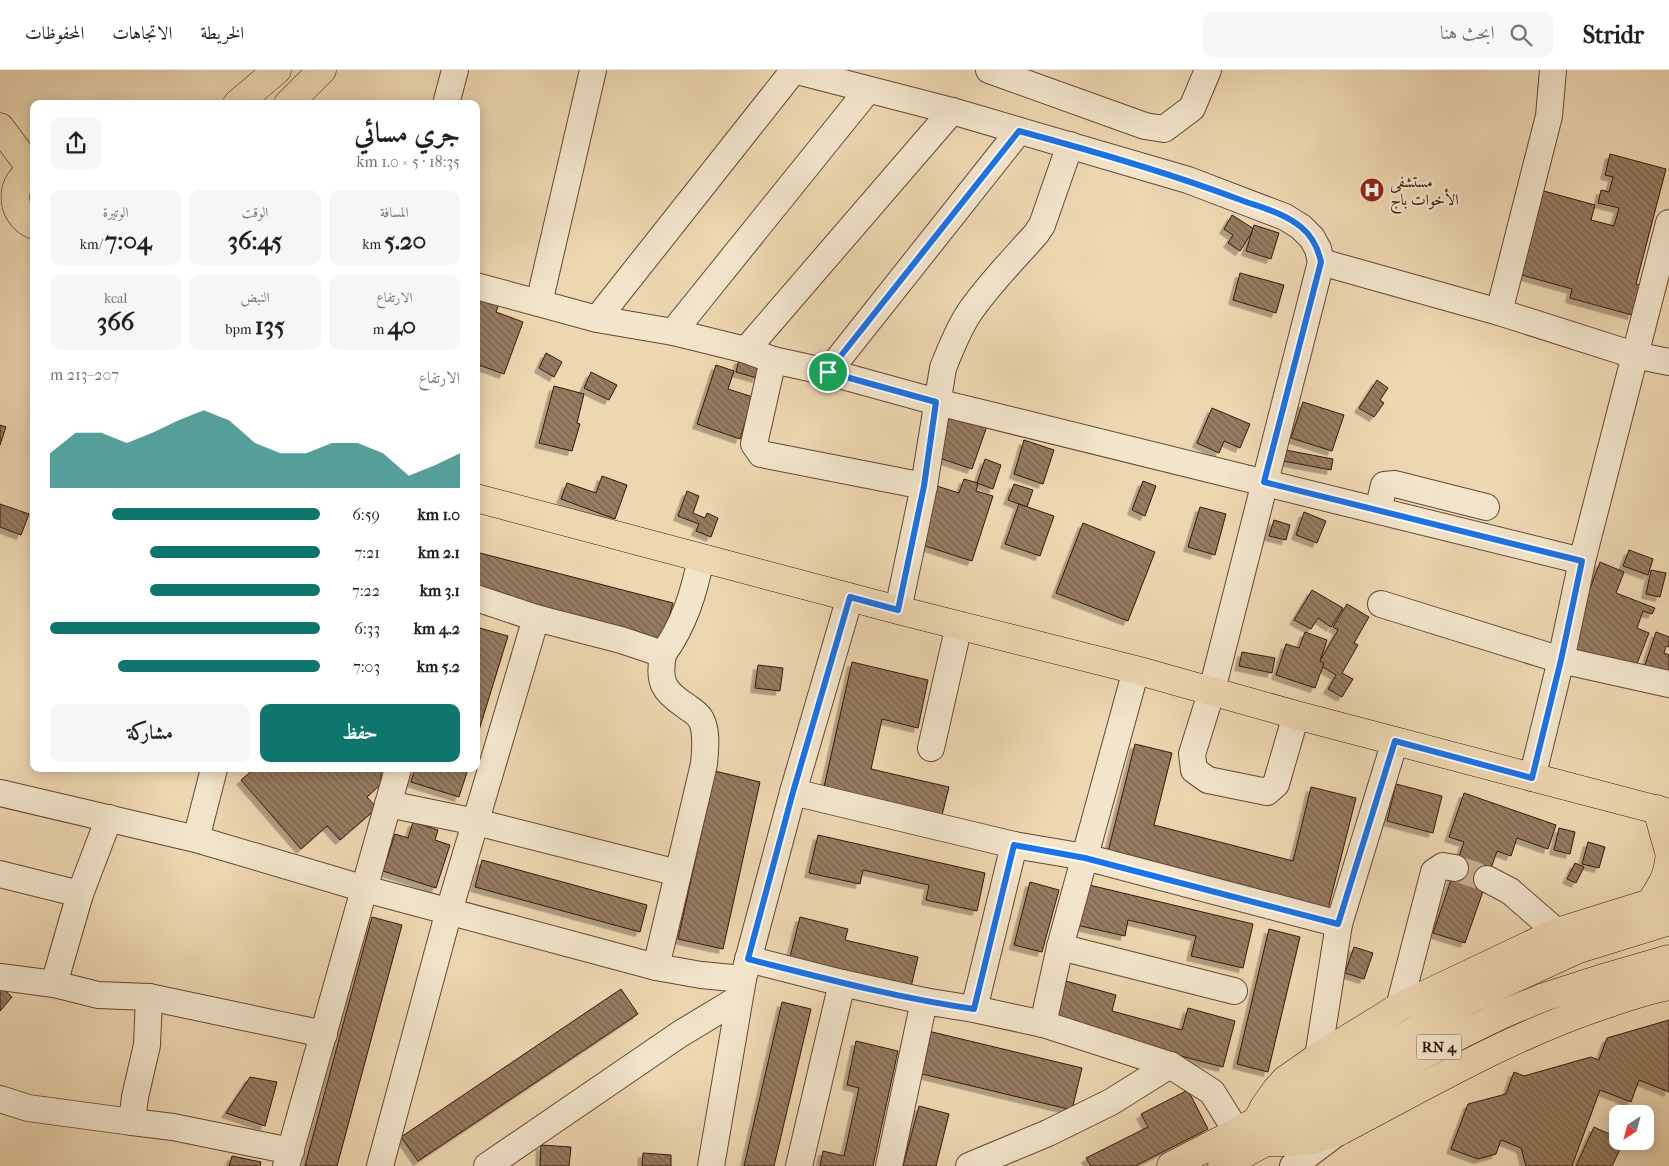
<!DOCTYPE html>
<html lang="ar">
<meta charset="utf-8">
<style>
:root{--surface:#fff;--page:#f6f6f6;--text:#202124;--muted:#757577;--line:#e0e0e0;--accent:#0f766e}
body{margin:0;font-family:"IM FELL French Canon",Amiri,serif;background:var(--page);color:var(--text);direction:rtl;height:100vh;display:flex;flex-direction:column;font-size:19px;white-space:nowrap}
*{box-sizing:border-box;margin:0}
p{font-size:16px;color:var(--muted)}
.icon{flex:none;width:28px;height:28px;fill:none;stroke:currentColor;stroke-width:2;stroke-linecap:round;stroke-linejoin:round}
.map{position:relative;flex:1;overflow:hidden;direction:ltr}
.drawer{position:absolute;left:30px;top:30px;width:450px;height:672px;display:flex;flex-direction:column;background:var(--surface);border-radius:10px;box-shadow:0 2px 12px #0003;direction:rtl}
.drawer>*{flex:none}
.needle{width:32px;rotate:216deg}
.buttons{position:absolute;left:1609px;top:1035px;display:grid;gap:10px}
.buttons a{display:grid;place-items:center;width:45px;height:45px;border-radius:10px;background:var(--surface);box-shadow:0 2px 12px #0003;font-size:25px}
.pin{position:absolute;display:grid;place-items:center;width:42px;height:42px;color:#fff;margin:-21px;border:2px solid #fff;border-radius:50%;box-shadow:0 1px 5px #0007}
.round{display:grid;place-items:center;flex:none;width:52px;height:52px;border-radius:10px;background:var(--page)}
.headline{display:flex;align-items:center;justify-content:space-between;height:85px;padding:0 20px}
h1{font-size:28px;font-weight:800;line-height:38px}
.stats{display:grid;grid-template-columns:repeat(3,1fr);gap:8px;height:85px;padding:5px 20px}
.stats div{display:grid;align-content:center;border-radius:10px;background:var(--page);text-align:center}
.stats b{font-size:25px;font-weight:800}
.stats small{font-size:14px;font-weight:400}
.stats p{font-size:14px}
.chart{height:140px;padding:10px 20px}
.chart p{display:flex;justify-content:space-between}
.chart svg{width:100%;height:90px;margin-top:5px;fill:var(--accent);opacity:.7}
.action{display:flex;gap:10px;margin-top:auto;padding:10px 20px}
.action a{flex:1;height:58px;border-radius:10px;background:var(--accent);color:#fff;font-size:20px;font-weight:800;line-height:58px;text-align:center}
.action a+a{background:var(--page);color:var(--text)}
ul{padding:0 20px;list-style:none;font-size:16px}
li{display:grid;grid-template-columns:80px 60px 1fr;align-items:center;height:38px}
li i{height:12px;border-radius:6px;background:var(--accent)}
header{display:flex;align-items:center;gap:30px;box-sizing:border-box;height:70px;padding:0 25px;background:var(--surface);border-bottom:1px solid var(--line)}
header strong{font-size:24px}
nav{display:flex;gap:28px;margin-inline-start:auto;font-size:18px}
.search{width:350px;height:45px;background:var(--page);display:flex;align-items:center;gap:12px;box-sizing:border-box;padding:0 18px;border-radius:10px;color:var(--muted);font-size:19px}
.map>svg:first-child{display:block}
.building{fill:url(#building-back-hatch);stroke:#381709;filter:url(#shadow)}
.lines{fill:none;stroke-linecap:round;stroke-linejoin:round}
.minor-tunnel{stroke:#c9b18f;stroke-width:26;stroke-dasharray:26 13;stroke-linecap:butt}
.minor-casing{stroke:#654733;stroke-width:28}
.major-casing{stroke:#381709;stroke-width:29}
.highway-casing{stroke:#381709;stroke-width:29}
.minor{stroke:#f3e5cc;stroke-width:26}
.major{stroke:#edd7b1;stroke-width:28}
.highway{stroke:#edd7b1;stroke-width:28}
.route-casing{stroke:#fff;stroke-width:10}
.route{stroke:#1a73e8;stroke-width:6}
.labels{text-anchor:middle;stroke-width:4.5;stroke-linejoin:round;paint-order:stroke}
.shield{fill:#f3e5cc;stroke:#705544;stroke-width:1}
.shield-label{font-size:15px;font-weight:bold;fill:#381709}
.poi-label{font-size:16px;fill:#381709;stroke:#f3e5cc;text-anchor:start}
</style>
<header>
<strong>Stridr</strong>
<div class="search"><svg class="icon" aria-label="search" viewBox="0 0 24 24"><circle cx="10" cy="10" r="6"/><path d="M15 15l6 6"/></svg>ابحث هنا</div>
<nav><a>الخريطة</a><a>الاتجاهات</a><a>المحفوظات</a></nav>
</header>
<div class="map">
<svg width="1669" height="1096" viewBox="0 0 1669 1096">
<defs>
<pattern id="building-back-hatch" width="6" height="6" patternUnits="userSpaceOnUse" patternTransform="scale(1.25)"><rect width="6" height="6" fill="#967b60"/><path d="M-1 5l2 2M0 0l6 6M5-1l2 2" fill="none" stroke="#7b644d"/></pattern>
<filter id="shadow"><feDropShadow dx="-4.5" dy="4.5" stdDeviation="0" flood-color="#0004"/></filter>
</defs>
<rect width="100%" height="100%" fill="#edd7b1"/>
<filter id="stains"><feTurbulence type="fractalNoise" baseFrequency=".004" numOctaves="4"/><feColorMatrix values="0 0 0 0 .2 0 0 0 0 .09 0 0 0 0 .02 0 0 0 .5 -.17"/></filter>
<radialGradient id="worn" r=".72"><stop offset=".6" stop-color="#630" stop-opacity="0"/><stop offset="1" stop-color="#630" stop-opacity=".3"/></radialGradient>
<g class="building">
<path d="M1610 84 1666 99 1636 214 1640 215 1632 245 1570 228 1572 219 1518 204 1540 120 1595 135 1591 150 1614 156 1619 138 1598 133 1601 120 1609 122 1613 107 1605 105Z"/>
<path d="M1232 145 1254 159 1240 181 1228 173 1233 165 1224 159Z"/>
<path d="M1254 155 1279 163 1271 189 1246 181Z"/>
<path d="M1240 203 1284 215 1276 243 1233 230Z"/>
<path d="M476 220 501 228 496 242 523 252 504 304 476 294V285L479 277 476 276Z"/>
<path d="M546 283 562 292 554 307 539 298Z"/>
<path d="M739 289 761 295 757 308 736 302Z"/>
<path d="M716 295 734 301 728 319 753 327 740 369 697 354Z"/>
<path d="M591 302 617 315 609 330 584 318Z"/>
<path d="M1377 310 1388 318 1380 330 1384 333 1374 347 1359 338Z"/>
<path d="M554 316 584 324 577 353 580 354 572 381 539 373Z"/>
<path d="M1303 332 1344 345 1332 381 1291 368Z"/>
<path d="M1212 338 1250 354 1240 378 1224 371 1219 383 1197 373Z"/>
<path d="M949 342 987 356 972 399 933 386Z"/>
<path d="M0 355 6 357 0 375Z"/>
<path d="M1024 370 1054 380 1043 414 1014 404Z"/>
<path d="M1280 379 1333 389 1331 400 1278 390Z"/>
<path d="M985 389 1001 395 993 419 977 413Z"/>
<path d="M602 406 627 415 615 449 561 429 567 413 596 423Z"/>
<path d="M964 409 978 413 976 421 993 426 972 491 919 474 937 416 959 423Z"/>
<path d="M1143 411 1156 416 1145 446 1132 440Z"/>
<path d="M1014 414 1033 420 1027 437 1008 430Z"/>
<path d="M687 421 699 426 693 443 705 448 707 443 718 448 711 467 696 461 699 454 678 446Z"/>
<path d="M0 434 29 444 21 465 0 457Z"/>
<path d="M1019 434 1054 446 1040 486 1005 474Z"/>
<path d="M1200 437 1226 444 1215 485 1188 477Z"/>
<path d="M1304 442 1326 451 1317 473 1296 465Z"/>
<path d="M1274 450 1290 455 1286 470 1269 466Z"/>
<path d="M1083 453 1155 482 1128 551 1056 523Z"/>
<path d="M1629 480 1653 489 1648 505 1623 496Z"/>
<path d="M476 482 673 533 663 570 476 521Z"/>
<path d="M1600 492 1624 502 1616 523 1655 538 1652 544 1643 541 1637 558 1649 563 1631 609 1561 583 1589 521Z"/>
<path d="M1651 500 1666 503 1660 527 1646 524Z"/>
<path d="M1312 520 1343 538 1331 557 1318 548 1311 559 1294 550Z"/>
<path d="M1347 534 1369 547 1354 573 1358 575 1342 603 1353 609 1342 627 1328 619 1336 605 1318 594 1338 560 1333 557Z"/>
<path d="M476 557 508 566 476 670Z"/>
<path d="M1305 562 1327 570 1320 591 1324 593 1315 618 1276 605 1286 574 1299 578Z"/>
<path d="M1656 562 1669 567V577L1666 576 1664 583 1669 585V610L1643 601Z"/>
<path d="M1242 582 1275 588 1272 603 1239 596Z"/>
<path d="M852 592 928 610 918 658 882 649 871 699 949 717 940 753 822 726Z"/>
<path d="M758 595 783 598 780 621 755 618Z"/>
<path d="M1135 674 1172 683 1154 755 1293 791 1311 717 1356 728 1327 843 1107 786Z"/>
<path d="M254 699H381V714L367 727 377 738 340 770 327 756 301 779 241 710Z"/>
<path d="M415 699H468L459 727 411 712Z"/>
<path d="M715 701 760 712 723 879 678 869Z"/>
<path d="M1396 714 1442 726 1433 763 1387 751Z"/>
<path d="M1464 723 1556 755 1548 779 1517 768 1511 786 1497 781 1465 873 1433 863 1464 772 1449 767Z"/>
<path d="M413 752 438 760 435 770 450 775 436 818 383 801 395 764 408 768Z"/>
<path d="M1559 758 1575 762 1570 784 1554 780Z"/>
<path d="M818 765 985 803 977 841 926 830 929 815 863 800 860 814 809 803Z"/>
<path d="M1588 772 1605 777 1599 798 1582 794Z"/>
<path d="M482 790 647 835 640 862 475 817Z"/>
<path d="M1575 793 1584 797 1576 813 1567 809Z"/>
<path d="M1030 812 1059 820 1042 882 1014 875Z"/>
<path d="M1085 814 1253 854 1243 898 1191 886 1196 866 1128 850 1125 866 1076 855Z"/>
<path d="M372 847 402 855 337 1096H305Z"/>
<path d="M800 847 848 859 845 870 918 887 911 917 790 887Z"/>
<path d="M1269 859 1300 867 1268 1002 1237 994Z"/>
<path d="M1354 877 1373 883 1364 909 1345 903Z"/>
<path d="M1066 911 1116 925 1112 941 1182 960 1188 938 1235 951 1223 997 1055 953Z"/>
<path d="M1 917 12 927 0 941V918Z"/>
<path d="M621 919 638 944 418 1091 401 1067Z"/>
<path d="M782 932 811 939 774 1096H744Z"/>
<path d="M1669 950V1022L1639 1010 1631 1032 1600 1020 1572 1096H1526L1521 1078 1501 1070 1496 1084 1478 1089 1451 1079 1468 1034 1506 1024 1514 1002 1524 1006 1591 987 1599 990 1607 968Z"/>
<path d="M928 961 1082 998 1072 1040 918 1003Z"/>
<path d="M856 971 898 981 873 1096H820L823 1081 844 1086 859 1018 847 1015Z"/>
<path d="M250 1007 277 1012 265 1056 226 1043Z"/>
<path d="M1188 1020 1208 1059 1135 1096H1091L1086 1088 1148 1057 1141 1044Z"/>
<path d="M919 1036 949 1044 936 1096H903Z"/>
<path d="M1594 1057 1618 1068V1071H1624L1612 1096H1576Z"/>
<path d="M541 1075 571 1077 569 1096H540Z"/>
<path d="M643 1083 671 1085V1096H642Z"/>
<path d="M232 1086 261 1092 260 1096H229Z"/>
</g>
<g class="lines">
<path class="minor-tunnel" d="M1455 798 1487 809"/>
<defs>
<g id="minor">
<path d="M793 0 952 41 1188 110 1285 147 1301 157 1312 168 1318 179 1321 192 1212 620 1192 684 1194 700 1208 710 1267 722 1276 714 1296 645"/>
<path d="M989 0 1145 56 1164 59 1192 38 1208 0"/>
<path d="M446 34 455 0"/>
<path d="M1321 192 1499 242 1634 285 1669 292"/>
<path d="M476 216 597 249 673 262 746 280 773 290 828 302 937 332 1582 491"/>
<path d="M539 233 593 0"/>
<path d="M1499 242 1549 46 1553 0"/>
<path d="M597 249 794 0"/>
<path d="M673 262 868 20"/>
<path d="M746 280 952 41"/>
<path d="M773 290 754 374 761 384 924 416"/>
<path d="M828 302 1019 61"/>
<path d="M1378 440 1384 415 1395 414 1486 437"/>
<path d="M476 528 536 548"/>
<path d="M1381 534 1561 590 1669 614"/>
<path d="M898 540 924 416 943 298C950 280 958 260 969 243 989 214 1013 190 1036 164L1042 155 1070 75"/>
<path d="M663 584C684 555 694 523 701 488"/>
<path d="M931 678 959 555"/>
<path d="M1532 708 1561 590 1582 491 1669 153"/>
<path d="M793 722 1014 775 1085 787 1339 854"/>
<path d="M0 723 196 769 365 819 656 897 701 905 743 909"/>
<path d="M388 734 476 752 678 803"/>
<path d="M196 769 214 699"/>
<path d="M0 804 80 824"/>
<path d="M1487 809 1510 821 1557 862"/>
<path d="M1060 877 1234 921"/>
<path d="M748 889 842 913 924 931 974 939 1043 954 1170 995 1212 1022 1237 1062"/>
<path d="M0 907 54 914 80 824 109 748"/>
<path d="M54 914 98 925 149 927 147 975 135 1027 132 1052 173 1057 291 1081"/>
<path d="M149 927 324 964"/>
<path d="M1399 937 1434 802 1443 796 1455 798"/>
<path d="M974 939 1014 775"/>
<path d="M1043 954 1060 877 1136 600"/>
<path d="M1318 987 1339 854 1395 671"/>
<path d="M0 1029 28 1038 132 1052"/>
<path d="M286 1096 398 699"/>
<path d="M380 1096 449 841 536 548 621 570 663 584C658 612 663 621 686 636 691 640 697 643 700 648 708 660 705 681 704 694L656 897"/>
<path d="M487 1096 680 964 738 929"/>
<path d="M711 1096 743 909 793 722 850 527"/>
<path d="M799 1096 842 913"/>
<path d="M889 1096 924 931"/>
<path d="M969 1096 1048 1063 1111 1032 1170 995"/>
<path d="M1293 1096 1338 1062"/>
</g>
<g id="major">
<path d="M237 34 277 0"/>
<path d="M288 34 322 0"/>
<path d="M0 57 32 100"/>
<path d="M34 100C9 110 9 144 34 155"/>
<path d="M476 428 898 540 1136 600 1296 645 1669 743"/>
<path d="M1657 739 1669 782"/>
<path d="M1650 833C1659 819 1668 807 1669 790"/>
<path d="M1257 1051 1264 1037 1276 1020 1285 1010 1318 987 1399 937 1557 862 1650 833 1669 829"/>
<path d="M1266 1072C1294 1072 1312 1072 1338 1062 1426 1016 1512 965 1607 934 1627 927 1648 920 1669 916"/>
</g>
<g id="highway">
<path d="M1171 1096 1237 1062 1468 930 1576 880 1669 851"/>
<path d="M1222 1096 1460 965 1503 944 1544 927 1600 909 1669 889"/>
</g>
</defs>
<use href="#minor" class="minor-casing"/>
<use href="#major" class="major-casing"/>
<use href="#highway" class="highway-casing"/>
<use href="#minor" class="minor"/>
<use href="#major" class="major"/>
<use href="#highway" class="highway"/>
</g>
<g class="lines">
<defs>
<path id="route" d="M1019 61C1093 81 1167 102 1238 129 1259 137 1283 142 1301 157 1312 166 1318 178 1321 192L1264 412 1582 491 1561 590 1532 708 1395 671 1338 854 1085 788 1014 775 974 939C897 928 823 908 748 889L793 722 850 527 898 540 924 416 936 332 828 302Z"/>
</defs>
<use href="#route" class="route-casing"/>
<use href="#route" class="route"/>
</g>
<defs>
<symbol id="hospital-disc" viewBox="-11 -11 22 22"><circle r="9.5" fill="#8f2418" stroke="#f3e5cc"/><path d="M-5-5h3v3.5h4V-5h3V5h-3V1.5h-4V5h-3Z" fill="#fff"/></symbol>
</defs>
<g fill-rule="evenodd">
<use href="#hospital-disc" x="1358" y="106" width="28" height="28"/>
</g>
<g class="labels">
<rect class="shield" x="1416.5" y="964.5" width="45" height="25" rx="4"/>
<g class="shield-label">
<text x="1439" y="982">RN 4</text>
</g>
<g class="poi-label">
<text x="1390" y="117">مستشفى<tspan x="1390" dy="18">الأخوات باج</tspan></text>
</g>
</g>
<rect width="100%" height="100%" filter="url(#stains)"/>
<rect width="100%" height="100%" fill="url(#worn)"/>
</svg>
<div class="buttons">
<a><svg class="needle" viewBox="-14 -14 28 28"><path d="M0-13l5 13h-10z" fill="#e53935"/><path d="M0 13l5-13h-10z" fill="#757577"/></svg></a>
</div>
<div class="pin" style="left:828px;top:302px;background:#1e9e55"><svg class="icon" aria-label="arrive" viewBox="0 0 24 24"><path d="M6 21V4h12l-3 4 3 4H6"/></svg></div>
<section class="drawer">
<div class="headline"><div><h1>جري مسائي</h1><p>18:35 · 5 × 1.0 km</p></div><a class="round"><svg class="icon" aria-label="share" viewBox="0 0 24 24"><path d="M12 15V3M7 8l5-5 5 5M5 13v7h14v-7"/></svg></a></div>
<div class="stats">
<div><p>المسافة</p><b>5.20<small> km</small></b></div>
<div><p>الوقت</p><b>36:45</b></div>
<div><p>الوتيرة</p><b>7:04<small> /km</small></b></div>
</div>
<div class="stats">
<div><p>الارتفاع</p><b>40<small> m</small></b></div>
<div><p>النبض</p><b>135<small> bpm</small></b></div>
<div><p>kcal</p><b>366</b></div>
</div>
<div class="chart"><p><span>الارتفاع</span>207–213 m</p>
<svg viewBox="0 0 160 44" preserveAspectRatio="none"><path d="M0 44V27L10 17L20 17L30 22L40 17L50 11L60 6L70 11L80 22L90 27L100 27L110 22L120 22L130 27L140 38L150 33L160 27V44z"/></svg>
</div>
<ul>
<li><b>1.0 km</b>6:59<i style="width:77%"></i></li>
<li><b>2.1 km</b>7:21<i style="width:63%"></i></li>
<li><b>3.1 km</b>7:22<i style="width:63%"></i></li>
<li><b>4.2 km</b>6:33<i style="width:100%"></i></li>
<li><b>5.2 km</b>7:03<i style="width:75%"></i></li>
</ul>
<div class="action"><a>حفظ</a><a>مشاركة</a></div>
</section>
</div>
